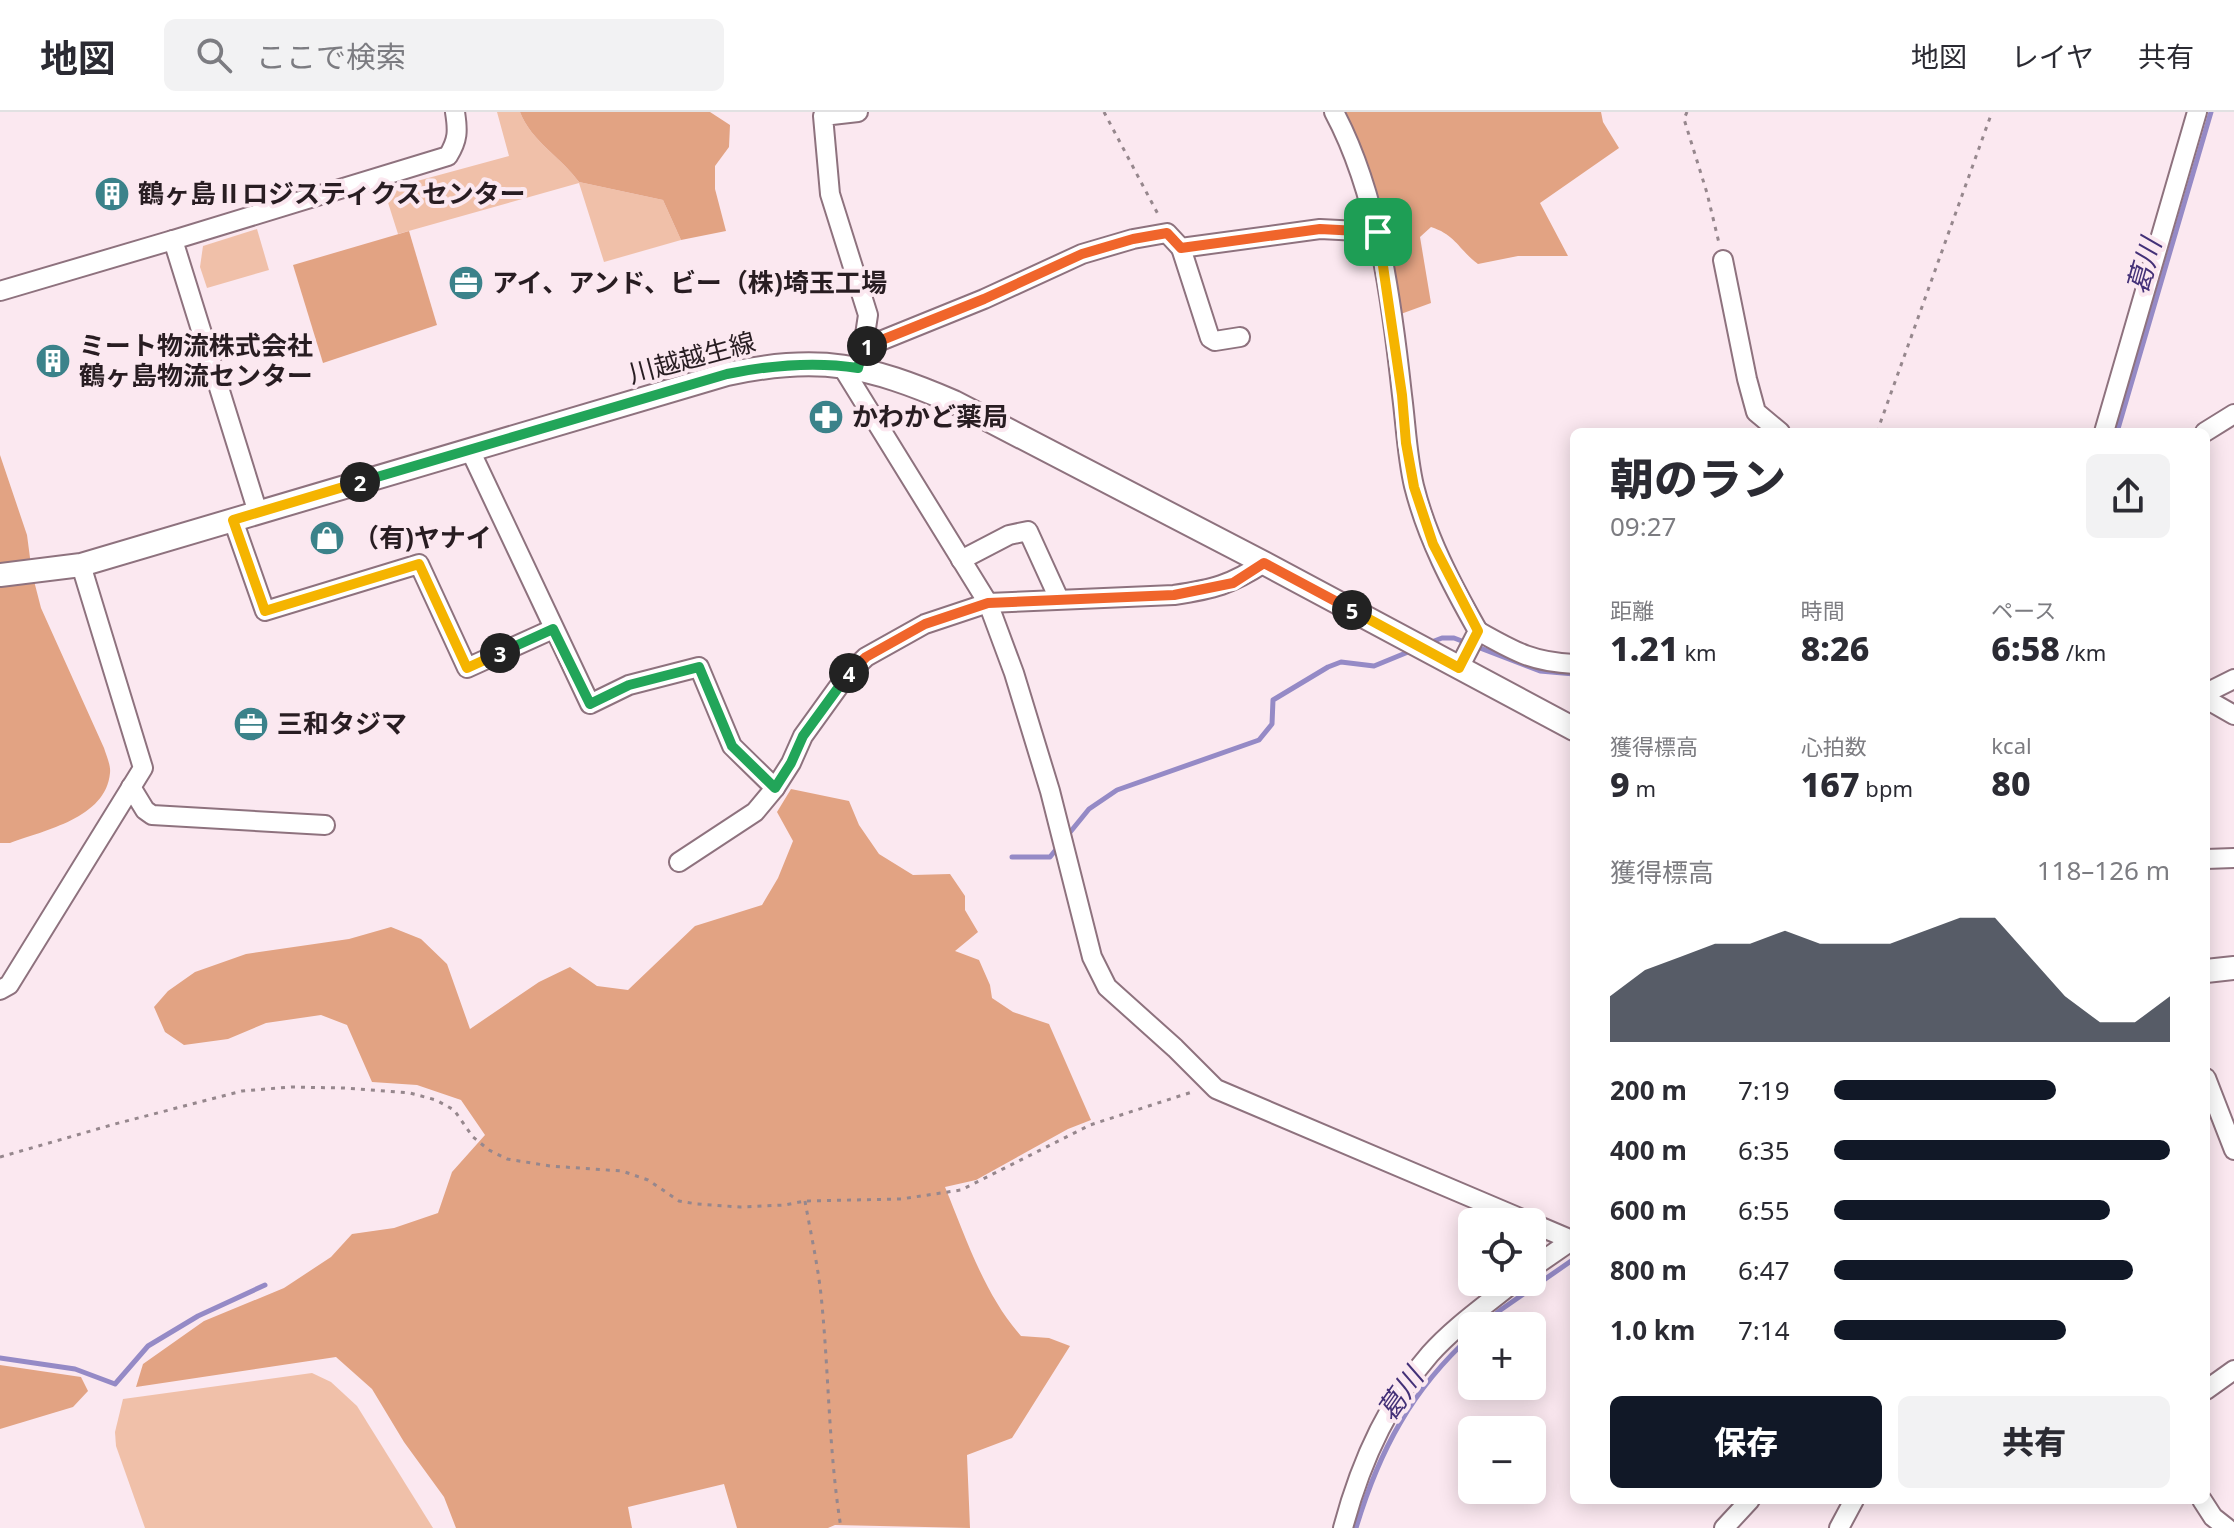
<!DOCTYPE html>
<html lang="ja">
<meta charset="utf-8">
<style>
:root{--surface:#fff;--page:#f2f2f3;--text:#2b2b33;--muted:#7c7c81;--line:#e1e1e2;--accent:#111827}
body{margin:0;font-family:"Noto Sans","Noto Sans JP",sans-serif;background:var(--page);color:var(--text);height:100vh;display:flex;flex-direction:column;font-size:30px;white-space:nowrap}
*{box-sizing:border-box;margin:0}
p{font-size:26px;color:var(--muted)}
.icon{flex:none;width:44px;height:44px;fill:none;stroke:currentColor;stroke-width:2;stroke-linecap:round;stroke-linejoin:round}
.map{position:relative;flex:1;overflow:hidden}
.side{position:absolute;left:1570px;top:316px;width:640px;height:1076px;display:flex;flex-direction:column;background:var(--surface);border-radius:12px;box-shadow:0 4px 20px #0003}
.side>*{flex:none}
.tools{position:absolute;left:1458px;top:1096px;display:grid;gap:16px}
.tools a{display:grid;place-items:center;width:88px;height:88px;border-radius:12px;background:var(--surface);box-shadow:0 4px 20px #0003;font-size:40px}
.pin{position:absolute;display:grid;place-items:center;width:68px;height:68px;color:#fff;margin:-34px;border-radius:16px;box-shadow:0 4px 12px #0006}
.km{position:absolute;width:40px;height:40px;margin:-20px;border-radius:50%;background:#222;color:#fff;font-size:22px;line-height:40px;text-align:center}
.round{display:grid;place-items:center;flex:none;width:84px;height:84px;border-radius:12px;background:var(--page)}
.head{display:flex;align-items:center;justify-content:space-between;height:136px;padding:0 40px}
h1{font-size:44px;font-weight:800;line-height:60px}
.stats{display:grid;grid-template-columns:repeat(3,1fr);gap:12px;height:136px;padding:8px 40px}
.stats div{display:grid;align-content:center}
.stats b{font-size:34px;font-weight:800}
.stats small{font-size:22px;font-weight:400}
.stats p{font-size:22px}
.chart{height:224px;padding:16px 40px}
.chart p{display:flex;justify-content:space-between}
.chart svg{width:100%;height:144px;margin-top:8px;fill:var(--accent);opacity:.7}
.cta{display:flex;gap:16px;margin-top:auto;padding:16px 40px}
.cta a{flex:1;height:92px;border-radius:12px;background:var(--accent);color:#fff;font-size:32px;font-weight:800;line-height:92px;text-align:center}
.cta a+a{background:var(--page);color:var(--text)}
ul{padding:0 40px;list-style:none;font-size:26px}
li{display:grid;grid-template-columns:128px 96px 1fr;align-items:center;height:60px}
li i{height:20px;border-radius:10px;background:var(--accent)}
header{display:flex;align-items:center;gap:48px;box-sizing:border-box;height:112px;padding:0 40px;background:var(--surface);border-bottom:2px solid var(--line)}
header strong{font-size:38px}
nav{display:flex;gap:44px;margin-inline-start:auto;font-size:28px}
.search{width:560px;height:72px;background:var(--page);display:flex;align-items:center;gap:20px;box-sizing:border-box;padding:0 28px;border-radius:12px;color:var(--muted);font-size:30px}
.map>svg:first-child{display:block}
.green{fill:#f0c0a9}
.forest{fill:#e2a383}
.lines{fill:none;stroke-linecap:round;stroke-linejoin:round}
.stream{stroke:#958ac6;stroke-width:5}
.minor-casing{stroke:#8e727e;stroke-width:22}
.major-casing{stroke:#8e727e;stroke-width:26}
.path{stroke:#96878d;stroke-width:3;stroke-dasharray:4 6;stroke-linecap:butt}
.minor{stroke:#fff;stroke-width:18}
.major{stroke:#fff;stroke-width:22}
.split-1-casing{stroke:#fff;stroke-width:16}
.split-2-casing{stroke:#fff;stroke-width:16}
.split-3-casing{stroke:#fff;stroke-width:16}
.split-4-casing{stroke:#fff;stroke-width:16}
.split-5-casing{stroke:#fff;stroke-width:16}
.split-6-casing{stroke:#fff;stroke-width:16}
.split-1{stroke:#f0652b;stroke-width:10}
.split-2{stroke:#22a559;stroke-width:10}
.split-3{stroke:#f5b400;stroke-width:10}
.split-4{stroke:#22a559;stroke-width:10}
.split-5{stroke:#f0652b;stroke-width:10}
.split-6{stroke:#f5b400;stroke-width:10}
.labels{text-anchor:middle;stroke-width:8;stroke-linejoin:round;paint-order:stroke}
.poi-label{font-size:26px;font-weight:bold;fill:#281d22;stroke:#fbe8f0;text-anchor:start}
.street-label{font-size:26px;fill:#281d22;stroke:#fbe8f0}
.water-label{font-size:28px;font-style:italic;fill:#433077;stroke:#fbe8f0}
</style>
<header>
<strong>地図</strong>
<div class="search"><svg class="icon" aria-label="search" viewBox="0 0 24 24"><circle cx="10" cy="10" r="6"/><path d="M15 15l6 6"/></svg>ここで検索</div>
<nav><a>地図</a><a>レイヤ</a><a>共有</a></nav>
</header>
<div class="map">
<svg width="2234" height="1416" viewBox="0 0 2234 1416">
<rect width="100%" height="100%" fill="#fbe8f0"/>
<g class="green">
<path d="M497 0H520C531 29 561 45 579 70L663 88 681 128 604 150 579 71 398 122 384 78 509 44Z"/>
<path d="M257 117 269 158 207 176 200 155 203 134Z"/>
<path d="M312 1261 331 1270 357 1294 433 1416H145L116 1334 115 1320 123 1287Z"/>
</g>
<g class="forest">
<path d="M520 0H710L730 13 729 35 715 54V77L726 119 681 128 663 88 579 70C561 45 531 29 520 0Z"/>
<path d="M1346 0H1601L1603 10 1619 36 1540 91 1568 144H1518L1478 152C1458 137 1456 123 1431 115L1420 125 1431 191 1398 203 1384 116Z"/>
<path d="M409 119 437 213 323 251 293 153Z"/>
<path d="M0 343 27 423 32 461 41 496 104 636C106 643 111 653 110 661 106 706 45 718 10 731H0Z"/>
<path d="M791 677 849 689 859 713 879 742 913 763 950 762 965 784V798L978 820 955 839 979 848 990 873 992 886 1013 900 1049 912 1091 1008 1068 1017 976 1068 945 1075C966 1126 984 1182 1021 1224L1049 1226 1070 1234 1012 1326 967 1343 970 1416 835 1413 828 1416H737L724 1372 628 1395 632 1416H456L444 1385 404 1330 372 1277 336 1245 136 1275 143 1252 204 1209 284 1176 331 1145 352 1122 394 1116 438 1101 452 1060 485 1023 461 988 417 973 372 970 347 913 321 903 266 911 228 927 184 933 165 920 154 895 168 879 195 860 246 842 349 827 391 815 421 827 447 852 470 917 539 870 570 855 597 874 628 878 695 814 762 793 778 766 793 729 777 700Z"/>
<path d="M0 1253 81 1265 88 1279 73 1295 0 1317Z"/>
</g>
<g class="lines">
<g class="stream">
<path d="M2117 320 2211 0"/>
<path d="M1429 531 1442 526H1454L1540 559 1574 562"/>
<path d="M1067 724 1089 697 1117 678 1259 628 1272 612 1273 588 1328 555 1341 550 1374 554 1413 538"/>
<path d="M1012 745H1050L1058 735"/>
<path d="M1482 1214 1499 1199 1574 1147"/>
<path d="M0 1246 75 1257 115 1272 148 1234 198 1204 265 1173"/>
<path d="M1356 1416C1379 1339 1412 1277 1472 1223"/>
</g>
<defs>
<g id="minor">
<path d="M858 0 823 4 830 82 868 203 863 236"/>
<path d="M1334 0C1378 82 1392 191 1402 283 1406 314 1407 344 1414 374 1427 426 1452 473 1478 519L1459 556"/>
<path d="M1181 136 1210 226 1215 229 1240 225"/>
<path d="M1723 148 1747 267 1756 300 1780 320"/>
<path d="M0 179 173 128"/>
<path d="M841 253 988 491 1014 561 1050 679 1092 845 1107 875 1175 936 1216 977 1574 1129"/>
<path d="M858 256 863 236 984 187 1082 142 1133 127 1167 121 1181 136 1320 117 1378 120"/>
<path d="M2104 320 2197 0"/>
<path d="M2205 320 2234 302"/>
<path d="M470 338 590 592 629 573 699 555 732 634 775 676 791 651 803 624 847 563 866 545 925 512 988 491 1174 483C1214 477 1230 473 1264 451"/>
<path d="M258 401 173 128 448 44C458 28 458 19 455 0"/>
<path d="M233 408 265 499 419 452 467 556 553 517"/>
<path d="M961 448 1009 423 1028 419 1059 487"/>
<path d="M1478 519C1514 539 1531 550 1574 552"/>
<path d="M2206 581 2234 567"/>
<path d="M2206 587 2234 603"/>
<path d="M131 675 145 698 152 703 325 713"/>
<path d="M2206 747 2234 746"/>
<path d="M679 750 755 700 775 676"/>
<path d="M0 878 9 873 143 656 81 453"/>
<path d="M2206 966 2234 1038"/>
<path d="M1532 1156 1574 1127"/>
<path d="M2206 1278 2234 1258"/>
<path d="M2202 1388 2213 1405 2227 1416"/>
<path d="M1343 1416C1360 1352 1386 1292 1430 1242 1454 1215 1486 1193 1514 1170"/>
<path d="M1724 1416 1750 1388"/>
<path d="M1839 1416 1854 1388"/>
</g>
<g id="major">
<path d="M0 463 81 453 727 262C820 242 867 253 954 290L1264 451 1574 617"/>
<path d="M2206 859 2234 856"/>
</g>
</defs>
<use href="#minor" class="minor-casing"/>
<use href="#major" class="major-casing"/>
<g class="path">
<path d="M1104 0 1160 106"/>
<path d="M1687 0 1684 7 1707 81 1719 131"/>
<path d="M1877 320 1992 0"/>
<path d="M0 1045 115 1012 242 979 291 975 344 976 410 981 436 988 454 998 473 1025 489 1038 507 1047 550 1054 622 1059 648 1068 679 1089 697 1092 740 1095 785 1093 805 1089 901 1087 961 1078 1090 1013 1192 980"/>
<path d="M805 1089C811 1123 819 1158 822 1193 829 1267 829 1342 841 1416"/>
</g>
<use href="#minor" class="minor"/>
<use href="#major" class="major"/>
</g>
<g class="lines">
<defs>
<path id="split-1" d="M867 234 984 187 1082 142 1133 127 1167 121 1181 136 1320 117 1378 120"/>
<path id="split-2" d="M360 370 727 262C771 253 813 249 858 256L863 236 867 234"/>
<path id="split-3" d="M360 370 233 408 265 499 419 452 467 556 500 541"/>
<path id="split-4" d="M500 541 553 517 590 592 629 573 699 555 732 634 775 676 791 651 803 624 849 561"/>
<path id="split-5" d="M849 561 866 545 925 512 988 491 1174 483 1233 471 1264 451 1352 498"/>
<path id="split-6" d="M1352 498 1459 556 1478 519 1433 432 1414 375 1406 331 1402 283 1378 120"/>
</defs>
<use href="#split-1" class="split-1-casing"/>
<use href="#split-2" class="split-2-casing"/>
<use href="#split-3" class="split-3-casing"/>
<use href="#split-4" class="split-4-casing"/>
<use href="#split-5" class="split-5-casing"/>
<use href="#split-6" class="split-6-casing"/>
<use href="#split-1" class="split-1"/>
<use href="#split-2" class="split-2"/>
<use href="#split-3" class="split-3"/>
<use href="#split-4" class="split-4"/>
<use href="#split-5" class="split-5"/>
<use href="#split-6" class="split-6"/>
</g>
<defs>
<symbol id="building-disc" viewBox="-11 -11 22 22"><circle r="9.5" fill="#3b828a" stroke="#fbe8f0"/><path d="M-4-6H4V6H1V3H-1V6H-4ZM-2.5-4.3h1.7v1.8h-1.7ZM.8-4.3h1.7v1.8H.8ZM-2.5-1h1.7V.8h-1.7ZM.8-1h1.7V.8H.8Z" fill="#fff"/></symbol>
<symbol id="office-disc" viewBox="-11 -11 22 22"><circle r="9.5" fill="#3b828a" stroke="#fbe8f0"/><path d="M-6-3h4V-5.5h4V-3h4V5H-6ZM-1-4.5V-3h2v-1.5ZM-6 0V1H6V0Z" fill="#fff"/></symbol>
<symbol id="pharmacy-disc" viewBox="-11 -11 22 22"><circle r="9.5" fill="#3b828a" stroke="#fbe8f0"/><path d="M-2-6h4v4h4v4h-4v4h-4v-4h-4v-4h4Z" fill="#fff"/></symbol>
<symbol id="shop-disc" viewBox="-11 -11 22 22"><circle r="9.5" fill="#3b828a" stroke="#fbe8f0"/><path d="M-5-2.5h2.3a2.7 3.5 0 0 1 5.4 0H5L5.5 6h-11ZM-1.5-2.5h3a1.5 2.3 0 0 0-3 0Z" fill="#fff"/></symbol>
</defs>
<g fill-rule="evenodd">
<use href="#building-disc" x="92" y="62" width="40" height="40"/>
<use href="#office-disc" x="446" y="151" width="40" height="40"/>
<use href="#building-disc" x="33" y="229" width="40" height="40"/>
<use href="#pharmacy-disc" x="806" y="285" width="40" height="40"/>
<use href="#shop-disc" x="307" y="406" width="40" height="40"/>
<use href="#office-disc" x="231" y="592" width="40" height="40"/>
</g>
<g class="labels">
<g class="poi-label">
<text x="138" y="91">鶴ヶ島Ⅱロジスティクスセンター</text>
<text x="492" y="180">アイ、アンド、ビー（株)埼玉工場</text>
<text x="79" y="243">ミート物流株式会社<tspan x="79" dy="30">鶴ヶ島物流センター</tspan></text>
<text x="852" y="314">かわかど薬局</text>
<text x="353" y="435">（有)ヤナイ</text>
<text x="277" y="621">三和タジマ</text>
</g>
<g class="street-label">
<text transform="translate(692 246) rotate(-15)" y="9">川越越生線</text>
</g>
<g class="water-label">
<text transform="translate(2144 154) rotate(-74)" y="10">葛川</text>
<text transform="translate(1400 1282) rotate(-55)" y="10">葛川</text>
</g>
</g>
</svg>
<div class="tools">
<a><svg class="icon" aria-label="locate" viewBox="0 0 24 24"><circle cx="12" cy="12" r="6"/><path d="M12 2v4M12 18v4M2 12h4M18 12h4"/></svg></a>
<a>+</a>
<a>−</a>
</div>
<div class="pin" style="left:1378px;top:120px;background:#1e9e55"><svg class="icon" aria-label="arrive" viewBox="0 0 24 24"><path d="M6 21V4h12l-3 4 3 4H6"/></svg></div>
<b class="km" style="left:867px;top:234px">1</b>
<b class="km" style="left:360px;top:370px">2</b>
<b class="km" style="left:500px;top:541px">3</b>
<b class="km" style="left:849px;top:561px">4</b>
<b class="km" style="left:1352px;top:498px">5</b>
<section class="side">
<div class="head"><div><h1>朝のラン</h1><p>09:27</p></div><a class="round"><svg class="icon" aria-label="share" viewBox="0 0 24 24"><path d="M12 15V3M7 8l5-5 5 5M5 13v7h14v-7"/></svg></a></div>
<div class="stats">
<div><p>距離</p><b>1.21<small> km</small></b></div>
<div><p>時間</p><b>8:26</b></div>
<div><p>ペース</p><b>6:58<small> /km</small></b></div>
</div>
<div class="stats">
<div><p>獲得標高</p><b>9<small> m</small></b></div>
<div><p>心拍数</p><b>167<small> bpm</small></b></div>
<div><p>kcal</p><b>80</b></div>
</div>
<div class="chart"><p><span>獲得標高</span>118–126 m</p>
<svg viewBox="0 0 160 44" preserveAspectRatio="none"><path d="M0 44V30L10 22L20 18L30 14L40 14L50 10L60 14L70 14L80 14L90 10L100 6L110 6L120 18L130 30L140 38L150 38L160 30V44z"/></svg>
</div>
<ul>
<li><b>200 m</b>7:19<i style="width:66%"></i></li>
<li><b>400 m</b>6:35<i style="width:100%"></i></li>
<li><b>600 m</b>6:55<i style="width:82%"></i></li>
<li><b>800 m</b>6:47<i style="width:89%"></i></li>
<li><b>1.0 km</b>7:14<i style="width:69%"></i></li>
</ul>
<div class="cta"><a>保存</a><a>共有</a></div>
</section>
</div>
